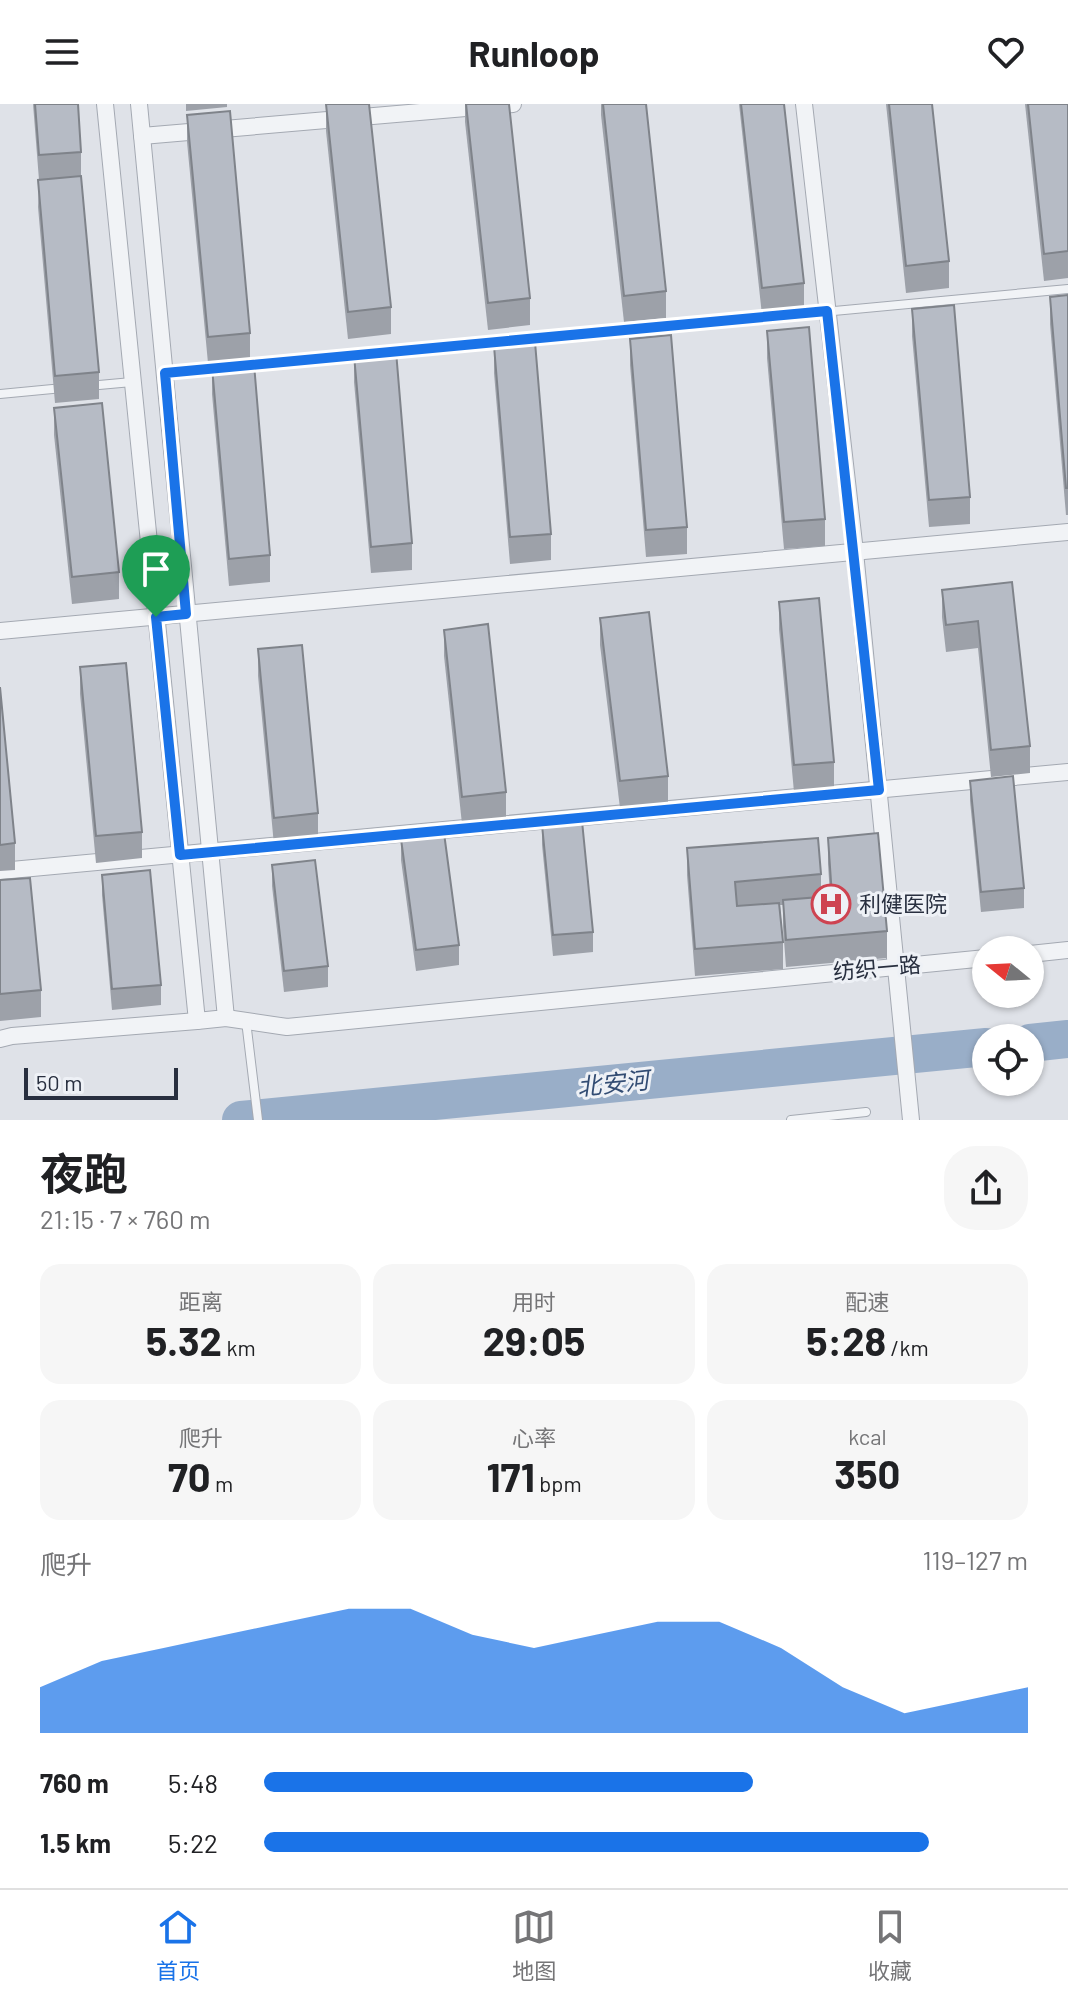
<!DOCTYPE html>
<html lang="zh">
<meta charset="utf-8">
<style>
:root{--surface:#fff;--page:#f6f6f6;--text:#202124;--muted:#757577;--line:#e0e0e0;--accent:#1a73e8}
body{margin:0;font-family:Barlow,"Noto Sans SC",sans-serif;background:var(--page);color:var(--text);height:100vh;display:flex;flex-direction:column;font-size:30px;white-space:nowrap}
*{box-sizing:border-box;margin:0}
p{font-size:26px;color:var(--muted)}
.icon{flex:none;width:44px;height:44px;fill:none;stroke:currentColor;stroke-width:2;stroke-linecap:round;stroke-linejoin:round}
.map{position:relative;height:1016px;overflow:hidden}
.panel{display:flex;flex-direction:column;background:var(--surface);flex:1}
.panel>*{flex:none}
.needle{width:52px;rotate:288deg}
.buttons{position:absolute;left:972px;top:832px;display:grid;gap:16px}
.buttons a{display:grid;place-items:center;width:72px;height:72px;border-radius:50%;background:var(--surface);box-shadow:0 2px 6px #0004;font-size:40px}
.scale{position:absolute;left:24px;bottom:20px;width:154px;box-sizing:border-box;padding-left:8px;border:4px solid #282f3f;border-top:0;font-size:22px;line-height:28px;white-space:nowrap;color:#282f3f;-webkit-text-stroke:6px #eef1f6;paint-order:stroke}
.pin{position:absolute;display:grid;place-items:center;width:68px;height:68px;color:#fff;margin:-82px -34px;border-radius:50% 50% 50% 0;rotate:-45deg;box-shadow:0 0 8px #0007}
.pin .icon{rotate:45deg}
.round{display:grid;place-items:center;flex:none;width:84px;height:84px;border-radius:32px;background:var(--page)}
.overview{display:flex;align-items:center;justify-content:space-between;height:136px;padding:0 40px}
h1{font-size:44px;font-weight:700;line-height:60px}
.metrics{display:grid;grid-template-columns:repeat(3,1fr);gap:12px;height:136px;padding:8px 40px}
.metrics div{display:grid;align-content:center;border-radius:20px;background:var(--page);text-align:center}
.metrics b{font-size:40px;font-weight:700}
.metrics small{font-size:22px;font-weight:400}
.metrics p{font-size:22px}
.chart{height:224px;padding:16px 40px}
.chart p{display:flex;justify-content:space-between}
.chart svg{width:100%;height:144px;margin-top:8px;fill:var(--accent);opacity:.7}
ul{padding:0 40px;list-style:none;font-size:26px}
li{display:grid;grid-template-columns:128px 96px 1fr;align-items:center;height:60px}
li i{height:20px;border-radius:10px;background:var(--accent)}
header{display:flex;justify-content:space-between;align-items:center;height:104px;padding:0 40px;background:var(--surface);font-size:36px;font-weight:700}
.menu{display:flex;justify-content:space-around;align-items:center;height:112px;border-top:2px solid var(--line);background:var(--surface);font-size:22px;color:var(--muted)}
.menu a{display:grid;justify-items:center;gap:4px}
.menu .current{color:var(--accent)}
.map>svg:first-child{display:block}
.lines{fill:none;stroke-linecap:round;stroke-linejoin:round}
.river{stroke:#99aec8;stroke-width:38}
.service-casing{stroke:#a4a9b2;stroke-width:10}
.minor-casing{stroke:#a4a9b2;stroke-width:18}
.service{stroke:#f1f3f6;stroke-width:8}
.minor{stroke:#f1f3f6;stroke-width:16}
.wall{fill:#9da1a9}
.building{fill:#b6bbc5;stroke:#7f838a;stroke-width:2}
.route-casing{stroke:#fff;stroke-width:16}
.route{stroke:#1a73e8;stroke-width:10}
.labels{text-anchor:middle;stroke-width:6;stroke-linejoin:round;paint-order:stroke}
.poi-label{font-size:22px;fill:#282f3f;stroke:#eef1f6;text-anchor:start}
.street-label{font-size:22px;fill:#282f3f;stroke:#eef1f6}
.water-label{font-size:24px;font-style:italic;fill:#324c73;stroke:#eef1f6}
</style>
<header><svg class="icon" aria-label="menu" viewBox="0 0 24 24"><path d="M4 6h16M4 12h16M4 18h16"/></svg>Runloop<svg class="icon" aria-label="heart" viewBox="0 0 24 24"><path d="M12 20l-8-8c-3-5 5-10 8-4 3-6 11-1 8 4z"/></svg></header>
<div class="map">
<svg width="1068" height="1016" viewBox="0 0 1068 1016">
<rect width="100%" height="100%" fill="#dfe2e8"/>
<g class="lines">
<g class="river">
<path d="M1030 939 1068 935"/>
<path d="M241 1016 986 943"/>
</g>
<defs>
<g id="service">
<path d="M385 249 1068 185"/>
<path d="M246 262 364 251"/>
<path d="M165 269 220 264"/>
<path d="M88 282 132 278"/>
<path d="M0 290 63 284"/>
<path d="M246 917 258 1016"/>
<path d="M791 1016 866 1008"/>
</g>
<g id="minor">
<path d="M105 0 197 917 226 914 139 0"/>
<path d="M804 0 855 448 911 1016"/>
<path d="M142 32 513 0"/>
<path d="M0 527 1068 428"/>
<path d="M0 767 1068 668"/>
<path d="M1030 850 1068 846"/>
<path d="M226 914 287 923 986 854"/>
<path d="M0 935 12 932 197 917"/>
</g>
</defs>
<use href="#service" class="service-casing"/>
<use href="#minor" class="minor-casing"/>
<use href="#service" class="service"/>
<use href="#minor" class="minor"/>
</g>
<g class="wall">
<path d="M33 0H78L81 48V73L99 268V295L55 299 38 103 39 76Z"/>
<path d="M186 0H227V3L186 7Z"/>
<path d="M326 0 391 203V230L348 235 326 27Z"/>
<path d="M465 0H509L530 194V221L488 226 465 18Z"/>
<path d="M601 0H646L666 187V214L624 218 601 11Z"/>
<path d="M739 0H784L804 179V206L762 211Z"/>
<path d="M886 0H932L949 157V184L906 189Z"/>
<path d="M1025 0H1068V174L1044 177Z"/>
<path d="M187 11 250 229V255L208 259 187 38Z"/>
<path d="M1068 191V411H1066L1050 220V193Z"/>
<path d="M912 205 970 393V420L929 423 912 232Z"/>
<path d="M767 227 825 415V442L784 445 767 254Z"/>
<path d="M630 235 687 423V450L646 453 630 261Z"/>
<path d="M494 242 551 430V456L510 460 494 269Z"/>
<path d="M354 251 412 439V466L371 469 354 278Z"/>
<path d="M212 263 270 451V478L229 482 212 290Z"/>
<path d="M54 304 119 468V495L72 500 54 331Z"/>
<path d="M1012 478 1030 642V669L991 673 978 544 946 548 942 513V486Z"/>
<path d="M779 498 834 658V684L794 688 779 525Z"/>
<path d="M600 514 668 672V699L620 704 600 541Z"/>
<path d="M444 526 506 688V715L462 720 444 552Z"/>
<path d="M258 545 318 709V736L274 741 258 572Z"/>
<path d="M80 563 142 728V754L96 759 80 590Z"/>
<path d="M0 583 15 739V766L0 767Z"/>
<path d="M970 677 1024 784V804L981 808 970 697Z"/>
<path d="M542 721 593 828V848L553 852 542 741Z"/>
<path d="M828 734 887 827V854L786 863 783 823V801H780L783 838V865L695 872 687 771V744L821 770V793L830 792 828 760Z"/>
<path d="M401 735 459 841V861L416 867 401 756Z"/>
<path d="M272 761 328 862V883L284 888 272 782Z"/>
<path d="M102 771 161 881V901L112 906 102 791Z"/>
<path d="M0 776 41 886V913L0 917Z"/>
</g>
<g class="building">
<path d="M35 0H78L81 48 39 51Z"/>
<path d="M326 0H369L391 203 348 208Z"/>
<path d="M466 0H509L530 194 488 199Z"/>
<path d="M603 0H646L666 187 624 192Z"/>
<path d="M741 0H784L804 179 762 184Z"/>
<path d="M889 0H932L949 157 906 162Z"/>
<path d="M1028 0H1068V147L1044 150Z"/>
<path d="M230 7 250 229 208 233 187 11Z"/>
<path d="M81 72 99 268 55 272 38 76Z"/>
<path d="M1068 191V384H1066L1050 193Z"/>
<path d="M954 201 970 393 929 396 912 205Z"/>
<path d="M809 223 825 415 784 418 767 227Z"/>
<path d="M671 231 687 423 646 426 630 235Z"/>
<path d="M535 238 551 430 510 433 494 242Z"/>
<path d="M396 247 412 439 371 443 354 251Z"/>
<path d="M254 260 270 451 229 455 212 263Z"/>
<path d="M102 299 119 468 72 473 54 304Z"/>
<path d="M1012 478 1030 642 991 646 978 517 946 521 942 486Z"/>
<path d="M819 494 834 658 794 661 779 498Z"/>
<path d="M649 508 668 672 620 677 600 514Z"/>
<path d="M488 520 506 688 462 693 444 526Z"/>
<path d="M302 541 318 709 274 714 258 545Z"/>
<path d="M126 559 142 728 96 732 80 563Z"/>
<path d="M0 583 15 739 0 741Z"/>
<path d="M1013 672 1024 784 981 788 970 677Z"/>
<path d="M582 717 593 828 553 831 542 721Z"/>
<path d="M444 729 459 841 416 846 401 735Z"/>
<path d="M878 729 887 827 786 836 783 796 832 792 828 734Z"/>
<path d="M818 734 821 770 735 778 737 802 779 799 783 838 695 845 687 744Z"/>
<path d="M315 756 328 862 284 867 272 761Z"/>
<path d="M150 766 161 881 112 885 102 771Z"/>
<path d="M30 774 41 886 0 890V776Z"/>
</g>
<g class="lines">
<defs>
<path id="route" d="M827 207 879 686 180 751 156 513 186 510 165 269Z"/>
</defs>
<use href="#route" class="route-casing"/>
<use href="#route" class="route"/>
</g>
<defs>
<symbol id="hospital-ring" viewBox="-11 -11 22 22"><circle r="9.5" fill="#eef1f6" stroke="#ce4351" stroke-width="1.5"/><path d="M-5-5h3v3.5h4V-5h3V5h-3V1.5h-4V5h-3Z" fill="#ce4351"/></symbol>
</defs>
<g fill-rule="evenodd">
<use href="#hospital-ring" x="809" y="778" width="44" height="44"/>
</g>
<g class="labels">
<g class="poi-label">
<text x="859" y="808">利健医院</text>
</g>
<g class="street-label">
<text transform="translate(877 864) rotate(-5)" y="8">纺织一路</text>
</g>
<g class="water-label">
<text transform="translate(613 980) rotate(-6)" y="8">北安河</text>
</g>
</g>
</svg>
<div class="buttons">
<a><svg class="needle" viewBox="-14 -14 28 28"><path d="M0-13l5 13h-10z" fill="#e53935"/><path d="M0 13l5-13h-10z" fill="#757577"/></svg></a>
<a><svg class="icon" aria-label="locate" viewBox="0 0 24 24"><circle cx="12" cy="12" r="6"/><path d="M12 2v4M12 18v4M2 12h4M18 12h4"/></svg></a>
</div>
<div class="scale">50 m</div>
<div class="pin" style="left:156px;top:513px;background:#1e9e55"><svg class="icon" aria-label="arrive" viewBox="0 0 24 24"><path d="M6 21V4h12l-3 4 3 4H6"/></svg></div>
</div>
<section class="panel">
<div class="overview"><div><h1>夜跑</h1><p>21:15 · 7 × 760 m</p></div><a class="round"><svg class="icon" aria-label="share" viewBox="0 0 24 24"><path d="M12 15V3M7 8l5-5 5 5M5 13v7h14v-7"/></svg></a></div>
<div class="metrics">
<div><p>距离</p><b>5.32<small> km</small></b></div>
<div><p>用时</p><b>29:05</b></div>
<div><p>配速</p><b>5:28<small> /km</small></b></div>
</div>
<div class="metrics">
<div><p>爬升</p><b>70<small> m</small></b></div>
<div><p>心率</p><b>171<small> bpm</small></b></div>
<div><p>kcal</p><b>350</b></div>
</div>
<div class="chart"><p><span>爬升</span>119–127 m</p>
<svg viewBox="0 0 160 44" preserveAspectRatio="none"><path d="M0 44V30L10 22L20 18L30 14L40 10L50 6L60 6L70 14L80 18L90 14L100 10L110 10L120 18L130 30L140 38L150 34L160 30V44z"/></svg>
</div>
<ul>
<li><b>760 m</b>5:48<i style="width:64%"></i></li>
<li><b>1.5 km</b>5:22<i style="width:87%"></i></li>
</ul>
</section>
<nav class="menu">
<a class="current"><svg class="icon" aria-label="home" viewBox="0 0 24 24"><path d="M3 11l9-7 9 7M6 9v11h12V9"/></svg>首页</a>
<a><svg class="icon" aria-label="map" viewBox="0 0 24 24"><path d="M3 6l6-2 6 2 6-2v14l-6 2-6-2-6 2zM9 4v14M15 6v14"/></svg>地图</a>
<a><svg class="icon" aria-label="saved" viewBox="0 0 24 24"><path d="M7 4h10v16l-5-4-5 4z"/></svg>收藏</a>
</nav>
